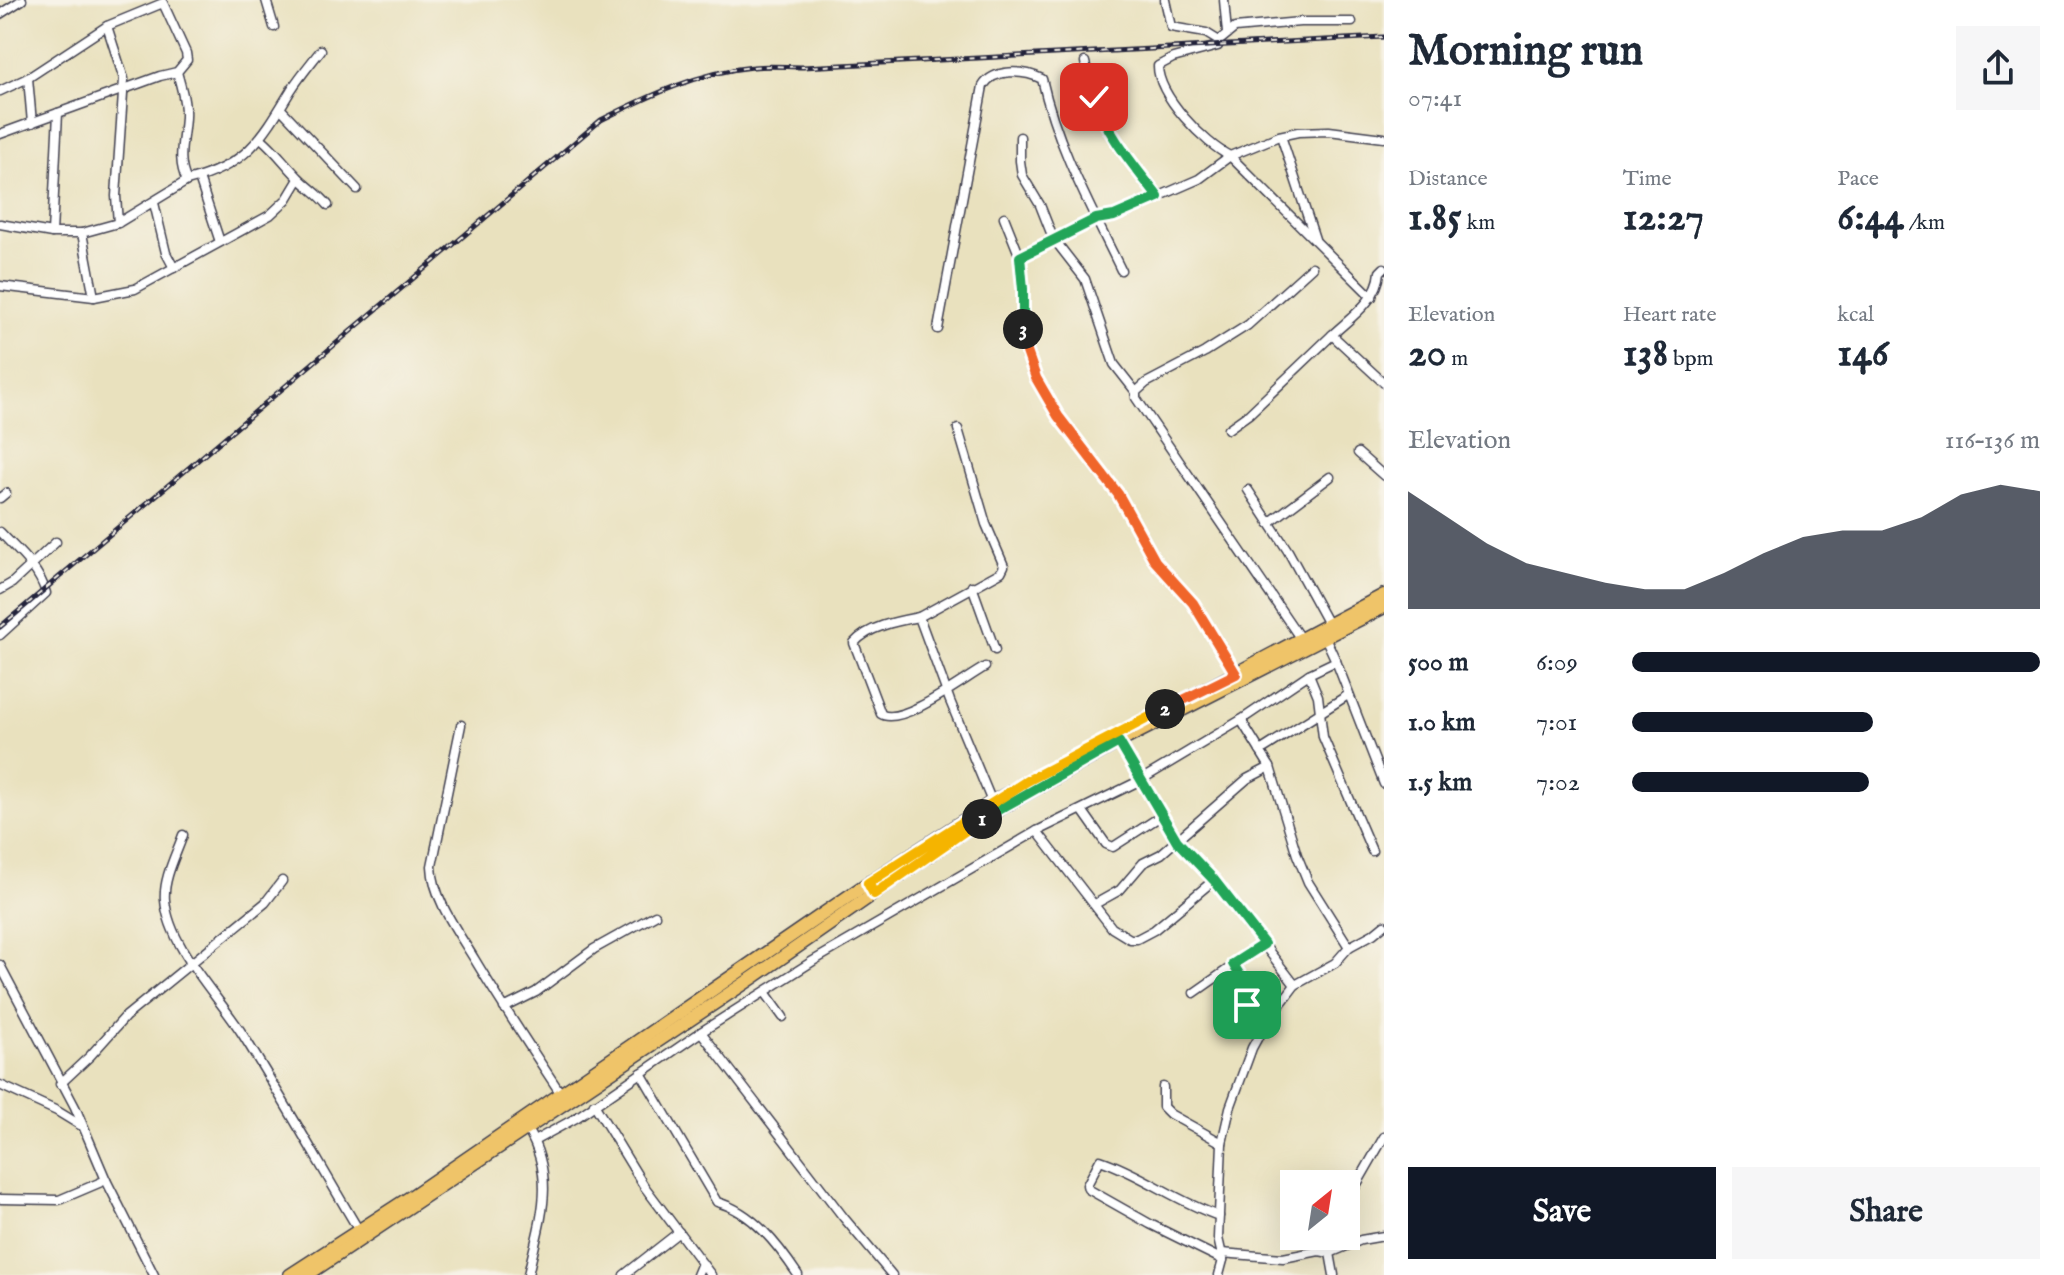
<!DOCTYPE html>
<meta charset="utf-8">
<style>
:root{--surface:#fff;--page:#f6f6f7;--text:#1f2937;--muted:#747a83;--accent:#111827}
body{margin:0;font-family:"IM FELL English",serif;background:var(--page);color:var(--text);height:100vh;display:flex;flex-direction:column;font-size:30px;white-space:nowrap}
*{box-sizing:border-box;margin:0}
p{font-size:26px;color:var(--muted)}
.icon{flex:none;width:44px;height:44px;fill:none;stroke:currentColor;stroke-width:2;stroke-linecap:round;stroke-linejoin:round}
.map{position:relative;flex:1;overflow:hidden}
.side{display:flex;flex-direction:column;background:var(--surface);width:680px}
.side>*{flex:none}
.needle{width:52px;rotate:30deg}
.buttons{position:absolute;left:1280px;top:1170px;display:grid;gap:16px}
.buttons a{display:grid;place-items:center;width:80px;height:80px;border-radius:0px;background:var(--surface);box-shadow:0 8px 32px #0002;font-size:40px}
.pin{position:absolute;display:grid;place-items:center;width:68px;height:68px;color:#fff;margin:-34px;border-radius:16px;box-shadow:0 4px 12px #0006}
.km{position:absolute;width:40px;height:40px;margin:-20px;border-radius:50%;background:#222;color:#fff;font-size:22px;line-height:40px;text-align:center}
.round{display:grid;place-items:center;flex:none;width:84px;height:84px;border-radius:0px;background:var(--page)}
.headline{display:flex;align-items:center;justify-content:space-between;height:136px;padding:0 24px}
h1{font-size:44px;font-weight:800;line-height:60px}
.metrics{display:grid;grid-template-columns:repeat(3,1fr);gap:12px;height:136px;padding:8px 24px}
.metrics div{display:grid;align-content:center}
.metrics b{font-size:40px;font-weight:800}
.metrics small{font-size:22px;font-weight:400}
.metrics p{font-size:22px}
.chart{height:224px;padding:16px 24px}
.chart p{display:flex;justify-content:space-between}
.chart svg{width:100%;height:144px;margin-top:8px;fill:var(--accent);opacity:.7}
.cta{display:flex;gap:16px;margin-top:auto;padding:16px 24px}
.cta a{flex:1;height:92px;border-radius:0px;background:var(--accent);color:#fff;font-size:32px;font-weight:800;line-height:92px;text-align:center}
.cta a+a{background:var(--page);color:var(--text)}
ul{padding:0 24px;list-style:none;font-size:26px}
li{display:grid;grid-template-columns:128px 96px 1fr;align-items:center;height:60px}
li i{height:20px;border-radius:10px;background:var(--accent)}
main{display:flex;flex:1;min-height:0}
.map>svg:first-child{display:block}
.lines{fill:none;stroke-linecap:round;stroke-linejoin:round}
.minor-casing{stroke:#403f4f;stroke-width:11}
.primary-casing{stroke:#403f4f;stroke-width:15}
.minor{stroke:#fff;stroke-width:8}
.primary{stroke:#efc469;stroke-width:12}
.rail-casing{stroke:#22223b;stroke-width:5}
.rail{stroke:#f7f3e8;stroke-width:2;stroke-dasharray:6;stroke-linecap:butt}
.split-1-casing{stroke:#fff;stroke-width:16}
.split-2-casing{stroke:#fff;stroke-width:16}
.split-3-casing{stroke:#fff;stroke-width:16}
.split-4-casing{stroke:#fff;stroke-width:16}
.split-1{stroke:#22a559;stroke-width:10}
.split-2{stroke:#f5b400;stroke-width:10}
.split-3{stroke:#f0652b;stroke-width:10}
.split-4{stroke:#22a559;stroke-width:10}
</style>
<main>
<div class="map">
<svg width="1384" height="1275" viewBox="0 0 1384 1275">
<rect width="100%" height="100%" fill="#f7f3e8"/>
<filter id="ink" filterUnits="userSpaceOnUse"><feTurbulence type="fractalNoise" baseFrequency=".0125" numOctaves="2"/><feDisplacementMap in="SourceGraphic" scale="16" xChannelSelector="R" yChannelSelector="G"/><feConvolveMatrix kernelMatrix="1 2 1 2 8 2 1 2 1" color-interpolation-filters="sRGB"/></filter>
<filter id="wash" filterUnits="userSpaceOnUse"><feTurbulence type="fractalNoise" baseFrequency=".006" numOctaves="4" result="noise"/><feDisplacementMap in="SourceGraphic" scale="32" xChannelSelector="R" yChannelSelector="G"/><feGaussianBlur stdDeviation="1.8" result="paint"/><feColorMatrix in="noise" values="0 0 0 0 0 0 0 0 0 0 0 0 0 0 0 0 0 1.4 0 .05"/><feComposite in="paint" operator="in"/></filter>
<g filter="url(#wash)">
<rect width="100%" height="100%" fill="#e9e1be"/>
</g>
<g filter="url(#ink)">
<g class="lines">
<defs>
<g id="minor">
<path d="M266 0 274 27"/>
<path d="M1165 0 1171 27 1206 33 1219 41"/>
<path d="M1224 0 1227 33"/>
<path d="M0 14 22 0"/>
<path d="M1352 22H1300L1235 28 1219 41 1218 46 1173 58 1158 66C1158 96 1205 144 1230 156L1372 297"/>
<path d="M107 26 124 79 116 196 118 223"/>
<path d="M1085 62C1096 123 1123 150 1158 197"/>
<path d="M177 72C181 87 186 102 185 117 184 140 176 159 187 181"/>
<path d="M28 78 32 123"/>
<path d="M0 91 28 78 107 26 163 3 186 53 187 60 177 72 160 76 0 134"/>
<path d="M281 109 357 189"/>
<path d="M1281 136 1315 239"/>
<path d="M1020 137V161L1022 175 1040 205 1053 238 1085 279 1114 364 1136 392"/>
<path d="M262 139C276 151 286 165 299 178 309 188 319 194 328 205"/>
<path d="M199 178 220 242"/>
<path d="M154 203 166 253 174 268"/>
<path d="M1004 217 1020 257"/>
<path d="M0 224 52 233H82"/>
<path d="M52 233 58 113"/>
<path d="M1384 268 1380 272C1378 300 1351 317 1332 335L1384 383"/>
<path d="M0 286 94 297 135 289 270 215 287 199 299 179"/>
<path d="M94 297 82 233 118 223 187 181C247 165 261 140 291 90 300 76 311 63 321 50"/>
<path d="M938 329 983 86C994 68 1024 70 1042 79 1057 146 1091 208 1121 270"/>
<path d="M958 429 986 524 1004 566 1001 572 919 617 950 701 992 802"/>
<path d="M1228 429 1249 414 1332 335"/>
<path d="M1358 453 1384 476"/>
<path d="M1248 490 1288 551 1328 624"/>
<path d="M0 498 6 493"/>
<path d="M1269 523 1330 477"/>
<path d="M0 532C17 550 39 568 46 593L0 635"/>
<path d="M972 586 995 650"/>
<path d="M0 590 12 583 56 542"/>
<path d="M919 617C898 621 869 626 854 643L881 714C901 727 965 678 985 667"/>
<path d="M1300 638 1136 398V392L1146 383 1205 352 1248 325 1312 267"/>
<path d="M1336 661 1384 784"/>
<path d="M1236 674 1193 603 1155 561 1118 494 1058 416 1036 378 1023 335V289L1020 257 1096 219 1114 216 1199 179 1230 156 1279 136 1298 132 1329 131 1384 138"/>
<path d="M1309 674 1318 696 1323 737 1372 851"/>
<path d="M1241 720 1270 767 1297 855 1308 882 1349 947"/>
<path d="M461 725 432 866C433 899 458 932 475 960 502 1005 532 1050 561 1094"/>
<path d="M1119 742 1177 841 1214 880 1295 985"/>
<path d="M1260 751 1348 695"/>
<path d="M1082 810 1106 844 1113 847 1161 816"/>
<path d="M1037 831 1112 928 1130 939H1137L1154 930 1214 880"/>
<path d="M183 835C176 855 163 879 165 900 169 948 218 995 243 1035 283 1099 320 1165 358 1229"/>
<path d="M1095 904 1120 890 1143 863 1161 854 1247 779 1270 767"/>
<path d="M1233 964 1250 992 1247 1005 1254 1018"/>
<path d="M0 965 75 1107 106 1180 154 1275"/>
<path d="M765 992 783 1017"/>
<path d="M1194 993 1264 944"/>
<path d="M504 1008 536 992 594 949 655 915"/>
<path d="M701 1032 844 1218 892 1275"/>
<path d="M641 1073 717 1202C753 1212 778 1245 798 1275"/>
<path d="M60 1084 90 1056 125 1017 265 903 282 881"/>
<path d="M0 1085 57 1111 80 1125"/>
<path d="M1163 1087V1107L1170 1114 1222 1143"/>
<path d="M594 1104 644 1186 711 1275"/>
<path d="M527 1129C558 1180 539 1222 528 1275"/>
<path d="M534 1141 576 1118 701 1032 813 961 1037 831 1139 781 1241 720 1309 674 1336 661 1325 637"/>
<path d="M0 1199 59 1200 106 1180"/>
<path d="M1346 1203 1384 1137"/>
<path d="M1219 1216C1177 1202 1142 1174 1100 1160L1087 1185 1088 1189 1150 1224 1223 1260"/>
<path d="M1319 1251 1328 1236"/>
<path d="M1221 1253 1283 1258 1319 1251 1330 1253 1361 1240 1384 1236"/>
<path d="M1330 1253 1334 1275"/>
<path d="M624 1275 679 1232"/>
<path d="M697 1275 702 1263"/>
<path d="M1219 1275 1223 1260 1218 1238 1222 1143 1230 1108 1252 1048 1264 1026 1295 985 1335 963 1349 947 1373 934 1384 925"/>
</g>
<g id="primary">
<path d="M290 1275 412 1196 868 883 992 802 1384 595"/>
<path d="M307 1275 754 977 978 821 1119 742 1384 607"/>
</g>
</defs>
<use href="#minor" class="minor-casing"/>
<use href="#primary" class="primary-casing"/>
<use href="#minor" class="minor"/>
<use href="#primary" class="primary"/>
<defs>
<path id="rail" d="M0 627 601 120C649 96 699 72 753 67 770 65 787 67 803 67L1384 37"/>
</defs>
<use href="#rail" class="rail-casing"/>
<use href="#rail" class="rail"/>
</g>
</g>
<g class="lines" filter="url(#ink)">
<defs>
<path id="split-1" d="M982 819 1119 742 1177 841 1214 880 1264 944 1233 964 1250 992 1247 1005"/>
<path id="split-2" d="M982 819 874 894 868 883 1027 781 1165 709"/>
<path id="split-3" d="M1023 329 1027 352 1036 378 1058 416 1118 494 1155 561 1193 603 1236 674 1165 709"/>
<path id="split-4" d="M1023 329V289L1020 257 1096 219 1114 216 1158 197C1133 164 1108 136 1094 97"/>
</defs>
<use href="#split-1" class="split-1-casing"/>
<use href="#split-2" class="split-2-casing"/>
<use href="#split-3" class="split-3-casing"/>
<use href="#split-4" class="split-4-casing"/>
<use href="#split-1" class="split-1"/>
<use href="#split-2" class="split-2"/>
<use href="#split-3" class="split-3"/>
<use href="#split-4" class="split-4"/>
</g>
</svg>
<div class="buttons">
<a><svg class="needle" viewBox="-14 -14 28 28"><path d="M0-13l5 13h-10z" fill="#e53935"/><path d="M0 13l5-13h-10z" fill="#747a83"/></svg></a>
</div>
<div class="pin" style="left:1247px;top:1005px;background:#1e9e55"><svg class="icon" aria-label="arrive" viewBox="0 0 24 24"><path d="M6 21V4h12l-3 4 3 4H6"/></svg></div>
<div class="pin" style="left:1094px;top:97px;background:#d93025"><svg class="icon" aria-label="check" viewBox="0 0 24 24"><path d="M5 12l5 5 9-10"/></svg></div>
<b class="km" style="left:982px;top:819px">1</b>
<b class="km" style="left:1165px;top:709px">2</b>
<b class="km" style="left:1023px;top:329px">3</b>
</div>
<section class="side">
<div class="headline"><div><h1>Morning run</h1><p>07:41</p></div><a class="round"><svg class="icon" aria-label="share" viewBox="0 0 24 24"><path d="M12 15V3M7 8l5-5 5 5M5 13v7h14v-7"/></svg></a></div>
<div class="metrics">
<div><p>Distance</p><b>1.85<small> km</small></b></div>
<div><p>Time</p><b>12:27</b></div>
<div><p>Pace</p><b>6:44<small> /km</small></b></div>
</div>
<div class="metrics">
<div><p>Elevation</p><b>20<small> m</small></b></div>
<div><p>Heart rate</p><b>138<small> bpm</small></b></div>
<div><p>kcal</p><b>146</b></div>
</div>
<div class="chart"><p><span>Elevation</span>116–136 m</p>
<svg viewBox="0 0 160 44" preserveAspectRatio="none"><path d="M0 44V8L10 16L20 24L30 30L40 33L50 36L60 38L70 38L80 33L90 27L100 22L110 20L120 20L130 16L140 9L150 6L160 8V44z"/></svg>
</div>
<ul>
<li><b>500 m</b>6:09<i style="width:100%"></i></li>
<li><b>1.0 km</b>7:01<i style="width:59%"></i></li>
<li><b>1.5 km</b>7:02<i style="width:58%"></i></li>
</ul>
<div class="cta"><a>Save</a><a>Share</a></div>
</section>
</main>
